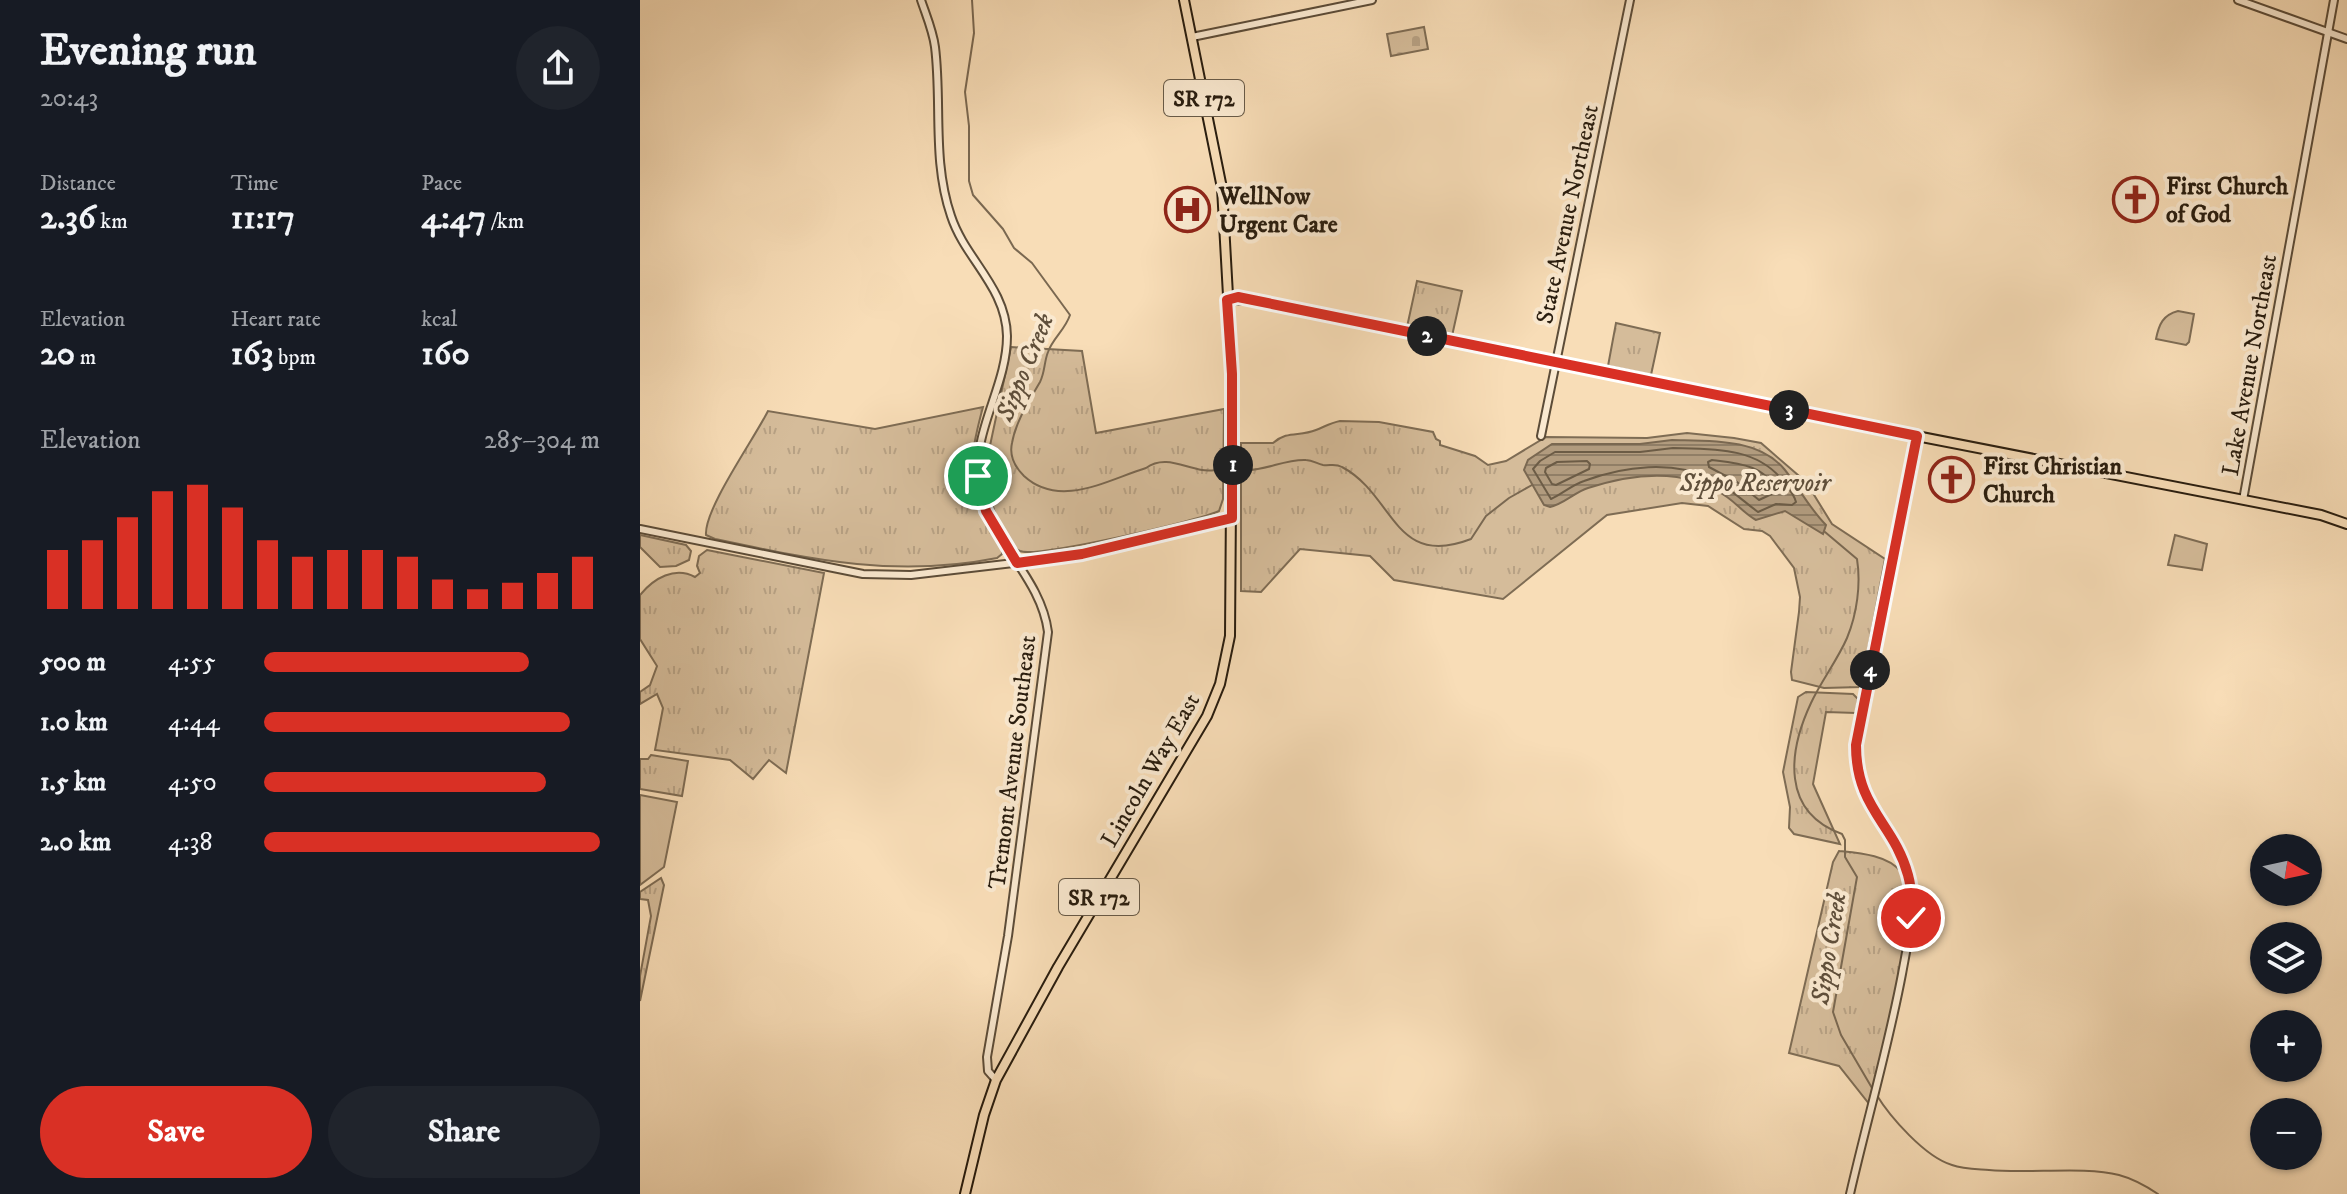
<!DOCTYPE html>
<meta charset="utf-8">
<style>
:root{--surface:#171b24;--page:#20242c;--text:#f1f3f6;--muted:#9ea1a6;--accent:#d93025}
body{margin:0;font-family:"IM FELL DW Pica",serif;background:var(--page);color:var(--text);height:100vh;display:flex;flex-direction:column;font-size:30px;white-space:nowrap}
*{box-sizing:border-box;margin:0}
p{font-size:26px;color:var(--muted)}
.icon{flex:none;width:44px;height:44px;fill:none;stroke:currentColor;stroke-width:2;stroke-linecap:round;stroke-linejoin:round}
.map{position:relative;flex:1;overflow:hidden}
.panel{display:flex;flex-direction:column;background:var(--surface);width:640px}
.panel>*{flex:none}
.needle{width:52px;rotate:99deg}
.fabs{position:absolute;left:1610px;top:834px;display:grid;gap:16px}
.fabs a{display:grid;place-items:center;width:72px;height:72px;border-radius:50%;background:var(--surface);box-shadow:0 2px 6px #0004;font-size:40px}
.pin{position:absolute;display:grid;place-items:center;width:68px;height:68px;color:#fff;margin:-34px;border:4px solid #fff;border-radius:50%;box-shadow:0 2px 8px #0007}
.km{position:absolute;width:40px;height:40px;margin:-20px;border-radius:50%;background:#222;color:#fff;font-size:22px;line-height:40px;text-align:center}
.round{display:grid;place-items:center;flex:none;width:84px;height:84px;border-radius:42px;background:var(--page)}
.headline{display:flex;align-items:center;justify-content:space-between;height:136px;padding:0 40px}
h1{font-size:44px;font-weight:700;line-height:60px}
.metrics{display:grid;grid-template-columns:repeat(3,1fr);gap:12px;height:136px;padding:8px 40px}
.metrics div{display:grid;align-content:center}
.metrics b{font-size:34px;font-weight:700}
.metrics small{font-size:22px;font-weight:400}
.metrics p{font-size:22px}
.chart{height:224px;padding:16px 40px}
.chart p{display:flex;justify-content:space-between}
.chart svg{width:100%;height:144px;margin-top:8px;stroke:var(--accent);stroke-width:6}
.action{display:flex;gap:16px;margin-top:auto;padding:16px 40px}
.action a{flex:1;height:92px;border-radius:48px;background:var(--accent);color:#fff;font-size:32px;font-weight:700;line-height:92px;text-align:center}
.action a+a{background:var(--page);color:var(--text)}
ul{padding:0 40px;list-style:none;font-size:26px}
li{display:grid;grid-template-columns:128px 96px 1fr;align-items:center;height:60px}
li i{height:20px;border-radius:10px;background:var(--accent)}
main{display:flex;flex:1;min-height:0}
.map>svg:first-child{display:block}
.grass{fill:url(#grass-tufts);stroke:#7e6c54;stroke-width:2}
.cemetery{fill:url(#cemetery-stones);stroke:#7e6c54;stroke-width:2}
.garden{fill:#d5bc9a;stroke:#7e6c54;stroke-width:2}
.water{fill:url(#water-rules);stroke:#7a6851;stroke-width:2}
.lines{fill:none;stroke-linecap:round;stroke-linejoin:round}
.shore{stroke:#6c5c46;stroke-width:2}
.stream{stroke:#7a6851;stroke-width:2}
.minor-casing{stroke:#5c4c38;stroke-width:10}
.major-casing{stroke:#281c0e;stroke-width:12}
.minor{stroke:#fae9d0;stroke-width:6}
.major{stroke:#f8ddb7;stroke-width:8}
.route-casing{stroke:#fff;stroke-width:16}
.route{stroke:#d93025;stroke-width:10}
.labels{text-anchor:middle;stroke-width:8;stroke-linejoin:round;paint-order:stroke}
.shield{fill:#fae9d0;stroke:#675a48;stroke-width:2}
.shield-label{font-size:22px;font-weight:bold;fill:#281c0e}
.poi-label{font-size:24px;font-weight:bold;fill:#281c0e;stroke:#fae9d0;text-anchor:start}
.street-label{font-size:24px;fill:#281c0e;stroke:#fae9d0}
.water-label{font-size:26px;font-style:italic;fill:#5f4f3b;stroke:#fae9d0}
</style>
<main>
<section class="panel">
<div class="headline"><div><h1>Evening run</h1><p>20:43</p></div><a class="round"><svg class="icon" aria-label="share" viewBox="0 0 24 24"><path d="M12 15V3M7 8l5-5 5 5M5 13v7h14v-7"/></svg></a></div>
<div class="metrics">
<div><p>Distance</p><b>2.36<small> km</small></b></div>
<div><p>Time</p><b>11:17</b></div>
<div><p>Pace</p><b>4:47<small> /km</small></b></div>
</div>
<div class="metrics">
<div><p>Elevation</p><b>20<small> m</small></b></div>
<div><p>Heart rate</p><b>163<small> bpm</small></b></div>
<div><p>kcal</p><b>160</b></div>
</div>
<div class="chart"><p><span>Elevation</span>285–304 m</p>
<svg viewBox="0 0 160 44" preserveAspectRatio="none"><path d="M5 44V26M15 44V23M25 44V16M35 44V8M45 44V6M55 44V13M65 44V23M75 44V28M85 44V26M95 44V26M105 44V28M115 44V35M125 44V38M135 44V36M145 44V33M155 44V28"/></svg>
</div>
<ul>
<li><b>500 m</b>4:55<i style="width:79%"></i></li>
<li><b>1.0 km</b>4:44<i style="width:91%"></i></li>
<li><b>1.5 km</b>4:50<i style="width:84%"></i></li>
<li><b>2.0 km</b>4:38<i style="width:100%"></i></li>
</ul>
<div class="action"><a>Save</a><a>Share</a></div>
</section>
<div class="map">
<svg width="1707" height="1194" viewBox="0 0 1707 1194">
<defs>
<pattern id="grass-tufts" width="24" height="20" patternUnits="userSpaceOnUse" patternTransform="scale(2)"><rect width="24" height="20" fill="#d5bc9a"/><path d="M3 7l-1-3M5 7V3M7 7l1-3M15 17l-1-3M17 17v-4M19 17l1-3" fill="none" stroke="#b7a184"/></pattern>
<pattern id="cemetery-stones" width="16" height="16" patternUnits="userSpaceOnUse" patternTransform="scale(2)"><rect width="16" height="16" fill="#d5bc9a"/><path d="M2 7V4a2 2 0 0 1 4 0v3zM10 15v-3a2 2 0 0 1 4 0v3z" fill="#b7a184"/></pattern>
<pattern id="water-rules" width="6" height="5" patternUnits="userSpaceOnUse" patternTransform="scale(2)"><rect width="6" height="5" fill="#b19b7e"/><path d="M0 2.5h6" fill="none" stroke="#907e66"/></pattern>
</defs>
<rect width="100%" height="100%" fill="#f8ddb7"/>
<filter id="stains"><feTurbulence type="fractalNoise" baseFrequency=".0025" numOctaves="4"/><feColorMatrix values="0 0 0 0 .2 0 0 0 0 .09 0 0 0 0 .02 0 0 0 .5 -.17"/></filter>
<radialGradient id="worn" r=".72"><stop offset=".6" stop-color="#630" stop-opacity="0"/><stop offset="1" stop-color="#630" stop-opacity=".3"/></radialGradient>
<g class="grass">
<path d="M777 281 822 291 812 336 767 327Z"/>
<path d="M976 323 1020 333 1011 375 968 366Z"/>
<path d="M371 347 442 351 456 433 584 409 583 499 579 511C559 521 395 558 380 551 360 541 346 489 345 469Z"/>
<path d="M343 407C334 440 325 476 339 509 345 522 356 534 362 547V554L357 558C257 578 174 560 75 539L66 535C64 509 114 439 128 411L235 429Z"/>
<path d="M700 421 739 422 793 432 796 439 800 441V445L835 456 848 465 866 461 906 437 1007 438 1047 433 1094 438 1121 443 1166 482 1192 524 1245 559 1221 687 1184 688 1152 680 1151 672 1159 612 1160 597 1154 568 1130 536 1122 531 1104 529 1068 506 1042 503 967 515 863 599 754 580 730 556 660 549 621 592 601 591V443H633C648 430 659 437 676 430 684 427 690 423 700 421Z"/>
<path d="M0 535 46 545 51 551 49 560 36 566 20 567 0 547Z"/>
<path d="M67 550 184 573 146 773 129 760 113 779 90 760 15 750 23 708 17 694 0 704V692L10 685 17 666 0 639V595C14 578 35 566 55 577L60 573 57 566 59 556Z"/>
<path d="M1166 692 1213 694 1218 699 1216 713 1186 712 1173 784 1200 844 1154 834 1149 828 1150 807 1143 772 1158 697Z"/>
<path d="M11 755 48 761 42 796 0 789V759H8Z"/>
<path d="M1199 851C1219 853 1248 855 1261 872 1285 902 1240 1064 1230 1105L1199 1066 1149 1053 1193 862Z"/>
<path d="M21 878 24 885 0 1001V976L11 916 8 900 0 899V892Z"/>
</g>
<path class="cemetery" d="M784 27 788 49 751 56 747 34Z"/>
<g class="garden">
<path d="M1538 311 1554 314 1549 342 1546 345 1516 339C1519 324 1523 315 1538 311Z"/>
<path d="M1535 535 1567 544 1562 570 1528 565Z"/>
<path d="M0 795 37 802 24 867 0 885Z"/>
</g>
<path class="water" d="M1032 440C1070 441 1119 438 1145 470 1159 488 1170 509 1186 525L1183 534 1145 511 1116 520C1105 514 1097 504 1087 497 1046 467 994 473 948 488 935 492 924 504 910 507L904 505 884 470 888 460 912 444H1000Z"/>
<g class="lines">
<g class="shore">
<path d="M1033 448C1073 449 1117 447 1143 481 1148 488 1154 494 1156 502L1152 505 1136 504 1118 512C1103 501 1090 488 1072 479 1033 460 984 466 944 481 932 485 922 494 911 499L893 469 900 461 915 452H1000Z"/>
<path d="M1072 460C1097 463 1127 465 1136 492L1119 500 1097 482 1069 467 1068 462Z"/>
<path d="M947 461 950 464 949 469 916 485 912 484 905 472 906 468 917 462Z"/>
</g>
<g class="stream">
<path d="M332 0 334 33 325 92 329 126V181L333 195 363 229 374 248 392 263 430 315C425 330 413 338 408 352 404 362 405 372 400 382 389 401 376 421 372 443 369 456 375 467 384 476 420 509 467 480 506 468 524 455 543 467 562 470 568 471 575 470 581 470"/>
<path d="M605 470C626 471 644 459 666 460 673 460 677 464 683 465 690 466 695 463 702 467 755 495 753 569 831 539L846 516 869 498 892 485"/>
<path d="M1185 532 1217 559C1221 584 1217 614 1207 638 1197 661 1181 681 1171 703 1148 752 1141 812 1202 834L1205 840V857L1217 877 1193 1012 1201 1035 1232 1088"/>
<path d="M1236 1094C1250 1117 1285 1157 1312 1165 1323 1169 1337 1169 1349 1170 1387 1174 1445 1166 1479 1175 1494 1179 1506 1186 1518 1194"/>
</g>
<defs>
<g id="minor">
<path d="M281 0C286 15 293 31 295 47 302 103 292 161 311 216 325 259 366 287 367 336 367 387 331 432 339 484 347 539 401 576 408 632L368 936 347 1057 348 1071 356 1080"/>
<path d="M1598 0 1707 39"/>
<path d="M552 37 732 0"/>
<path d="M901 436 990 0"/>
<path d="M1603 500 1694 0"/>
<path d="M0 529 223 574 271 575 424 557 592 518"/>
<path d="M1210 1194C1227 1120 1248 1048 1262 974 1267 946 1274 917 1271 889 1263 823 1203 808 1219 724L1277 436"/>
</g>
<g id="major">
<path d="M587 300 609 299 1174 416 1681 515 1707 524"/>
<path d="M325 1194 344 1115 356 1080 418 967 567 716 580 684 590 636 592 367 582 188 544 0"/>
</g>
</defs>
<use href="#minor" class="minor-casing"/>
<use href="#major" class="major-casing"/>
<use href="#minor" class="minor"/>
<use href="#major" class="major"/>
</g>
<g class="lines">
<defs>
<path id="route" d="M338 476 346 511 377 563 442 554 592 518V374L587 300 598 297 1277 436 1216 745C1216 809 1254 823 1268 875 1272 889 1272 904 1271 918"/>
</defs>
<use href="#route" class="route-casing"/>
<use href="#route" class="route"/>
</g>
<defs>
<symbol id="church-ring" viewBox="-11 -11 22 22"><circle r="9.5" fill="#fae9d0" stroke="#8f2418" stroke-width="1.5"/><path d="M-1.2-6h2.4v3.5h3.3v2.4h-3.3V6h-2.4V-.1h-3.3v-2.4h3.3Z" fill="#8f2418"/></symbol>
<symbol id="hospital-ring" viewBox="-11 -11 22 22"><circle r="9.5" fill="#fae9d0" stroke="#8f2418" stroke-width="1.5"/><path d="M-5-5h3v3.5h4V-5h3V5h-3V1.5h-4V5h-3Z" fill="#8f2418"/></symbol>
</defs>
<g fill-rule="evenodd">
<use href="#church-ring" x="1470" y="174" width="51" height="51"/>
<use href="#hospital-ring" x="522" y="184" width="51" height="51"/>
<use href="#church-ring" x="1286" y="454" width="51" height="51"/>
</g>
<g class="labels">
<g class="shield">
<rect x="524" y="80" width="80" height="36" rx="6"/>
<rect x="419" y="879" width="80" height="36" rx="6"/>
</g>
<g class="shield-label">
<text x="564" y="106">SR 172</text>
<text x="459" y="905">SR 172</text>
</g>
<g class="poi-label">
<text x="1526" y="194">First Church<tspan x="1526" dy="28">of God</tspan></text>
<text x="579" y="204">WellNow<tspan x="579" dy="28">Urgent Care</tspan></text>
<text x="1343" y="474">First Christian<tspan x="1343" dy="28">Church</tspan></text>
</g>
<g class="street-label">
<text transform="translate(927 214) rotate(-78)" y="8">State Avenue Northeast</text>
<text transform="translate(1609 365) rotate(-80)" y="8">Lake Avenue Northeast</text>
<text transform="translate(372 762) rotate(-83)" y="8">Tremont Avenue Southeast</text>
<text transform="translate(510 770) rotate(-60)" y="8">Lincoln Way East</text>
</g>
<g class="water-label">
<text transform="translate(384 367) rotate(-68)" y="9">Sippo Creek</text>
<text x="1115" y="491">Sippo Reservoir</text>
<text transform="translate(1188 948) rotate(-81)" y="9">Sippo Creek</text>
</g>
</g>
<rect width="100%" height="100%" filter="url(#stains)"/>
<rect width="100%" height="100%" fill="url(#worn)"/>
</svg>
<div class="fabs">
<a><svg class="needle" viewBox="-14 -14 28 28"><path d="M0-13l5 13h-10z" fill="#e53935"/><path d="M0 13l5-13h-10z" fill="#9ea1a6"/></svg></a>
<a><svg class="icon" aria-label="layers" viewBox="0 0 24 24"><path d="M12 4l9 5-9 5-9-5zM3 14l9 5 9-5"/></svg></a>
<a>+</a>
<a>−</a>
</div>
<div class="pin" style="left:338px;top:476px;background:#1e9e55"><svg class="icon" aria-label="arrive" viewBox="0 0 24 24"><path d="M6 21V4h12l-3 4 3 4H6"/></svg></div>
<div class="pin" style="left:1271px;top:918px;background:#d93025"><svg class="icon" aria-label="check" viewBox="0 0 24 24"><path d="M5 12l5 5 9-10"/></svg></div>
<b class="km" style="left:593px;top:465px">1</b>
<b class="km" style="left:787px;top:336px">2</b>
<b class="km" style="left:1149px;top:410px">3</b>
<b class="km" style="left:1230px;top:670px">4</b>
</div>
</main>
